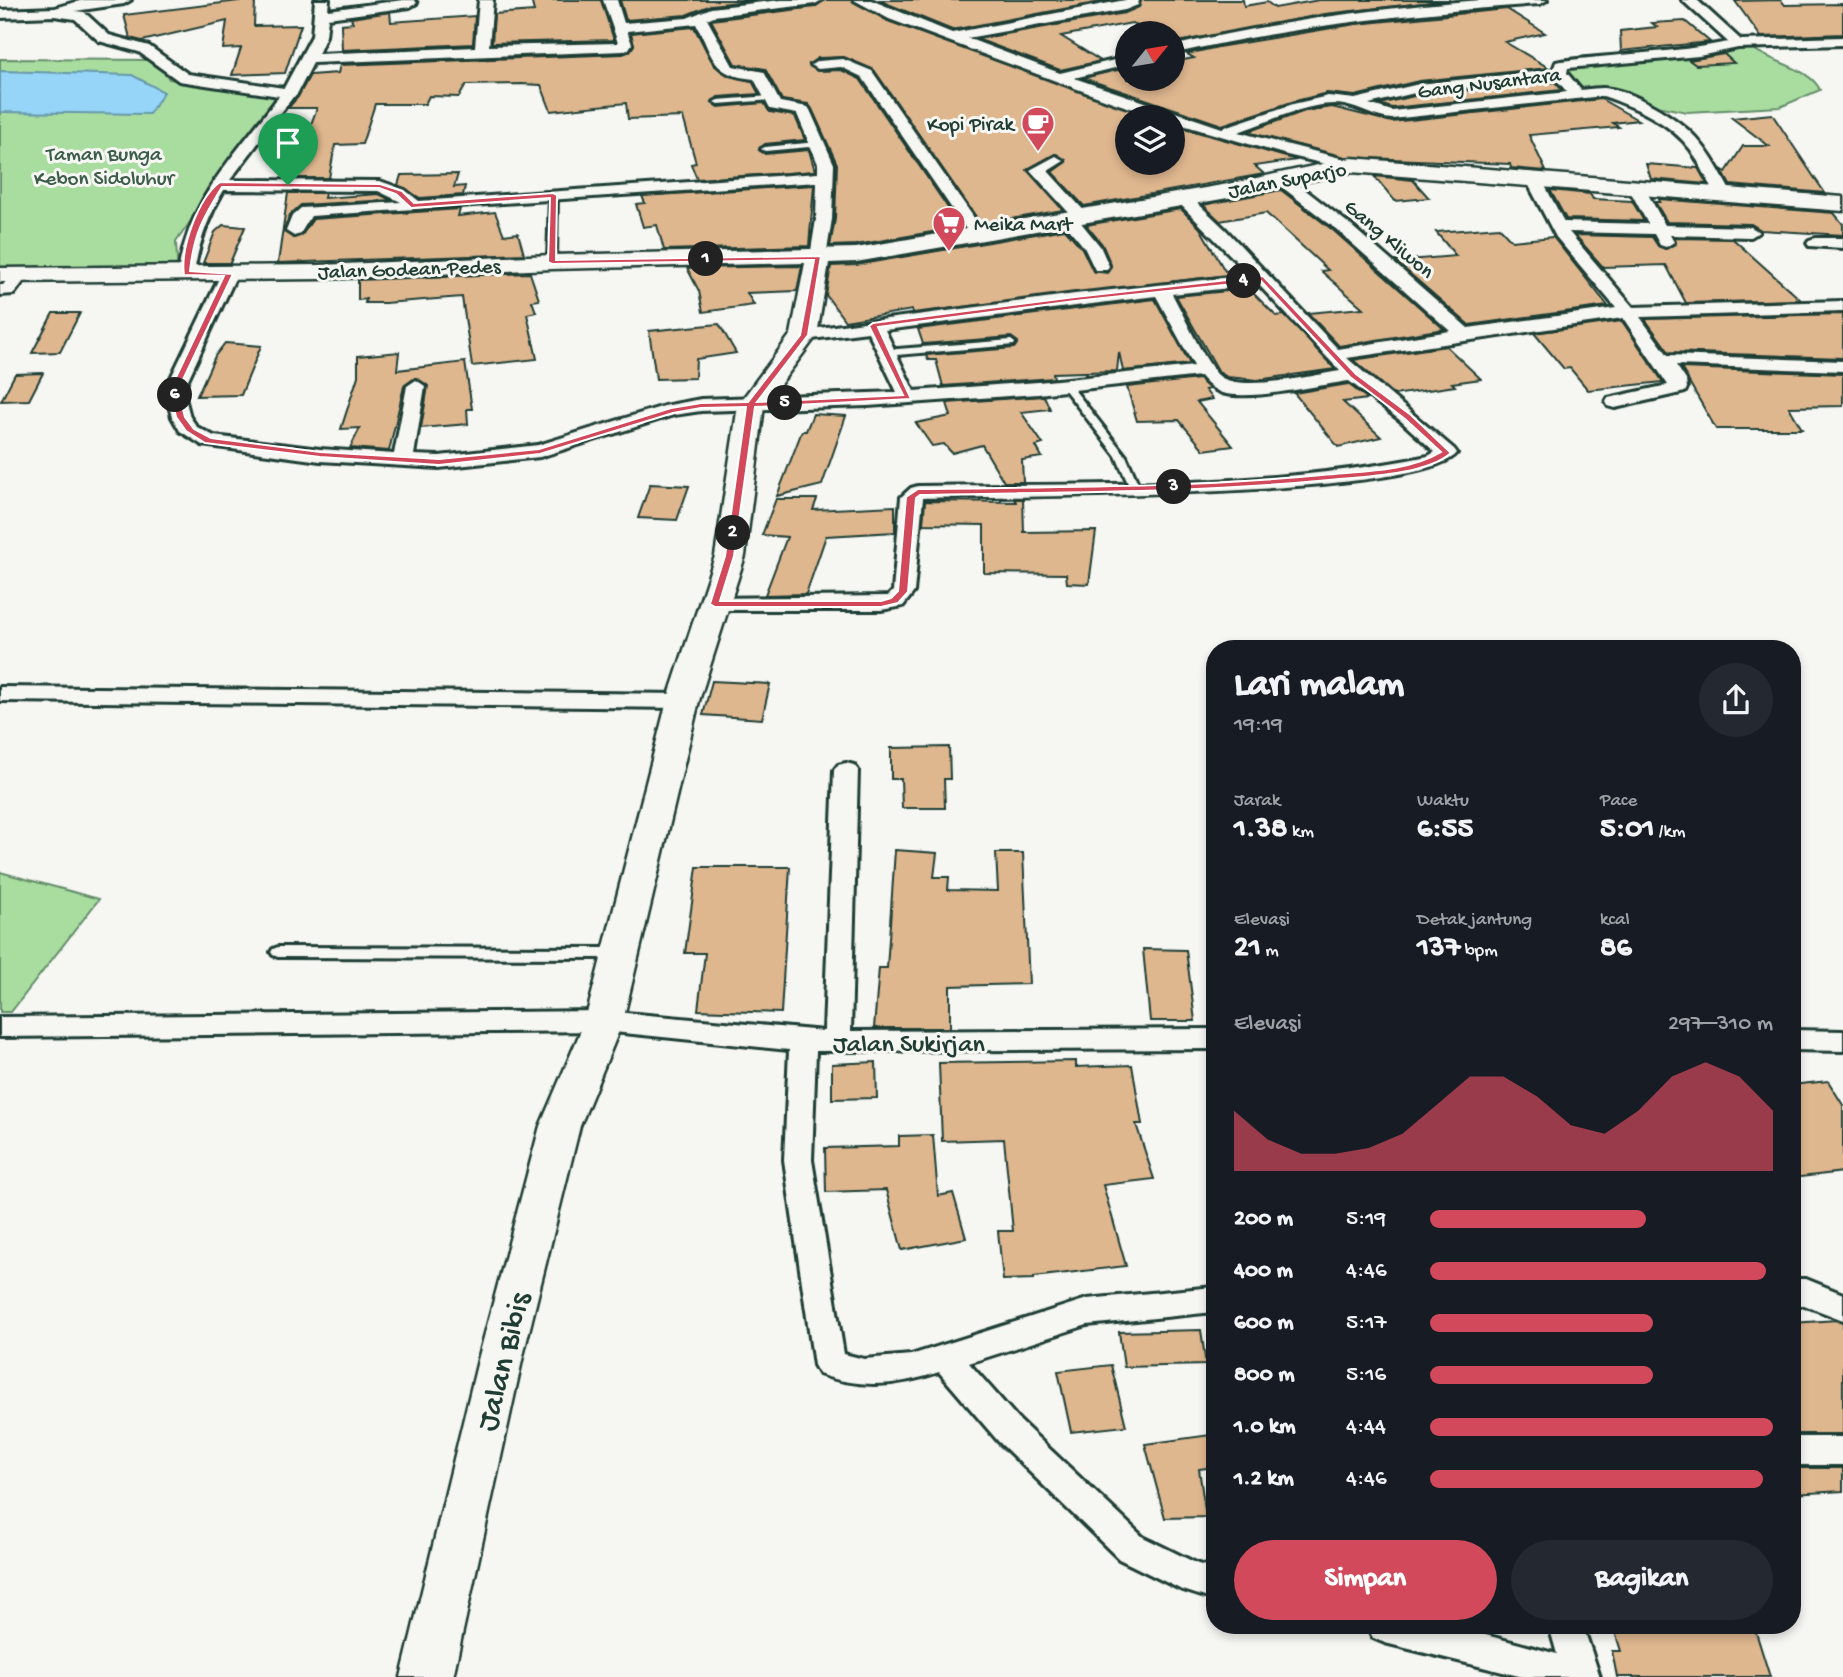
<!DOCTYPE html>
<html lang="id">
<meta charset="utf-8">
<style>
:root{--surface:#171b24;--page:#242831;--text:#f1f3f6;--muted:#9ea1a6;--accent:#d1495b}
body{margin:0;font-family:"Gochi Hand",sans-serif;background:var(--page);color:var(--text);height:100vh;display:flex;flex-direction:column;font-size:26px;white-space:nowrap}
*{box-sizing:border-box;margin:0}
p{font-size:23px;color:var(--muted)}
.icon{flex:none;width:38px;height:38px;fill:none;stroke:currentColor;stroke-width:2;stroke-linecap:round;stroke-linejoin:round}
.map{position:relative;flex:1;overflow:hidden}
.panel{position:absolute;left:1206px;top:640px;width:595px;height:994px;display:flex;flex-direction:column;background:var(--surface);border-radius:28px;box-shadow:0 4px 10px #0003}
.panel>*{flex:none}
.needle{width:46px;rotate:60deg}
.controls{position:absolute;left:1115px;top:21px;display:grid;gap:14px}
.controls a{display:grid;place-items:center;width:70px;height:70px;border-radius:50%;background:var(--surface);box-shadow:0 4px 10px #0003;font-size:35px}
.pin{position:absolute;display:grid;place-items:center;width:60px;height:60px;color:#fff;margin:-72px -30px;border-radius:50% 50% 50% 0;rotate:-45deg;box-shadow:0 0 7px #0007}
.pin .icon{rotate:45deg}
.km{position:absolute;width:35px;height:35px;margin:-18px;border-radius:50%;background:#222;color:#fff;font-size:19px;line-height:35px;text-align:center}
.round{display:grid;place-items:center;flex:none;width:74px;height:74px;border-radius:37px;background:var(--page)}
.head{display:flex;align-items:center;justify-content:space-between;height:119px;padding:0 28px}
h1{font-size:38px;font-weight:800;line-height:52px}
.stats{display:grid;grid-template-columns:repeat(3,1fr);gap:10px;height:119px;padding:7px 28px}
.stats div{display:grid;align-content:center}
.stats b{font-size:30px;font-weight:800}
.stats small{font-size:19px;font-weight:400}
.stats p{font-size:19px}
.chart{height:196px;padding:14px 28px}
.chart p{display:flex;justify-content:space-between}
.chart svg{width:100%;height:126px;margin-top:7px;fill:var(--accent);opacity:.7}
.button{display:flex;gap:14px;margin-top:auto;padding:14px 28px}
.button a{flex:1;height:80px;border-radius:42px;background:var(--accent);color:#fff;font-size:28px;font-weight:800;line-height:80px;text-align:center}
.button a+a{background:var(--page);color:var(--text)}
ul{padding:0 28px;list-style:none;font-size:23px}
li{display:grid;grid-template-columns:112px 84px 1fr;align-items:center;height:52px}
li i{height:18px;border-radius:9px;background:var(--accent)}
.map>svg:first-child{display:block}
.green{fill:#a9dda0;stroke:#648d6a;stroke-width:2}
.water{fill:#96d5f7;stroke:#6698a9;stroke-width:2}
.building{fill:#dfb78f;stroke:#1f3d34;stroke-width:2}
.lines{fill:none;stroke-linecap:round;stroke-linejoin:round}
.lane-casing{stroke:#1f3d34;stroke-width:6}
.street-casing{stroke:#1f3d34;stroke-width:6}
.secondary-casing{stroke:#1f3d34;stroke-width:5}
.lane{fill:#f6f6f2;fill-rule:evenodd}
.street{fill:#f6f6f2;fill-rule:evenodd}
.secondary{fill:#f6f6f2;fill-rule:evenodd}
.route{fill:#d1495b;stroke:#fff;stroke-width:2;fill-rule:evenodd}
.labels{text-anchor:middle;stroke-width:6;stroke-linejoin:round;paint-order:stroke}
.far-street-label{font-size:21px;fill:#1f3d34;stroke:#f6f6f2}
.far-poi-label{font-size:21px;fill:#1f3d34;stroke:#f6f6f2;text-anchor:end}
.far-park-label{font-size:21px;fill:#3b5d4a;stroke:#f6f6f2}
.street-label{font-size:26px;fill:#1f3d34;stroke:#f6f6f2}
.near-street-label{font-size:32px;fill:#1f3d34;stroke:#f6f6f2}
</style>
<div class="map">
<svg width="1843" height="1677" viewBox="0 0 1843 1677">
<rect width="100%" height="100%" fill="#f6f6f2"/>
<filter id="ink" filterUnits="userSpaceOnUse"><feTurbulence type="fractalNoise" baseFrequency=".0143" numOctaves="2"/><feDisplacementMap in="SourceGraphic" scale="14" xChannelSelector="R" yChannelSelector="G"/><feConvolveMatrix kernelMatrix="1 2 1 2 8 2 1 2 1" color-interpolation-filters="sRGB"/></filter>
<g filter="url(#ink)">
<g class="green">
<path d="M1746 44C1767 62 1810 67 1820 90L1780 107 1687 112 1582 91 1560 73 1566 67Z"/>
<path d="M0 59 157 60 169 79 280 94 176 242 178 276 0 274Z"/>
<path d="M0 872 99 899 11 1012H0Z"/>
</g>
<path class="water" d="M0 71 132 75 164 92 149 114 0 112Z"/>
<g class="building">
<path d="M247 0 255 1 254 26 301 25 285 73 232 75 241 48 223 49 227 21 142 41 130 38 124 15Z"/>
<path d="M531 0H601L614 40 492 43 494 14 534 11Z"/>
<path d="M620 0H758L711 5 686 15 626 20Z"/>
<path d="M824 0H852L888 21 1150 117H1127V163H1172V125L1297 160 1255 166 1264 174 1084 206 1052 172 1066 162 1055 154 1027 170 1063 210 981 224 874 70 844 57 818 58 809 64 817 71 841 70 860 79 961 227 856 245 830 246 835 219 837 164 812 109 808 104 782 100 765 69 735 64 711 20 815 7Z"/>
<path d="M878 0H1111L952 30Z"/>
<path d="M1141 0H1243L1244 6 1267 2 1275 8 1319 0H1450L1325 14 1172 43V33H1150L1132 23 1061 36 1101 61 1060 70 977 39 1125 13 1139 7Z"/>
<path d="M1781 0 1785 5 1843 4V34L1761 37 1735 1Z"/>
<path d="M1507 9 1545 33 1505 42 1549 68 1419 81 1355 96 1327 93 1292 102 1222 125 1083 78 1117 70 1127 72V79H1172V62L1194 58 1187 54 1218 47 1356 24Z"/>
<path d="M390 12 391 22 475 16 473 44 342 50 341 24 353 23 351 18Z"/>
<path d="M1685 21 1710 42 1621 51 1620 31 1657 27 1652 23Z"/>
<path d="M694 27 714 65 729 76 752 81 759 94 718 97 712 103 718 107 764 103 770 112 795 116 805 140 765 144 759 150 765 154 809 150 815 171 697 179 691 164 696 163 683 117 628 119 626 103 551 111 541 85 522 84 466 85 459 97 429 96 425 104H375L362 144 335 145 329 178H290L293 159H298L317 108H288L298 97 310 75 338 73 340 65 623 54 630 51 634 45 631 33Z"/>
<path d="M1724 54 1734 63 1696 65 1689 60Z"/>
<path d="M1555 82 1562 90 1392 108 1379 104 1419 95Z"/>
<path d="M1601 99 1638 120 1613 123 1619 127 1529 135 1546 171 1511 168 1510 164 1345 157 1247 132 1305 111 1332 107 1392 122Z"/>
<path d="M1772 114 1812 174 1825 193 1730 185 1721 169 1726 172 1728 169 1743 146H1769L1732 118Z"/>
<path d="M1646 164 1698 168 1707 184 1651 179Z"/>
<path d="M458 174 454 187 465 186 463 195 420 198 398 185 401 175Z"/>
<path d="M1374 176 1413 180 1429 198 1395 201Z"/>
<path d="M814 185 809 246 664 250 657 225 643 227 636 204 645 203 642 196Z"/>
<path d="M1281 190 1334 231 1444 329 1339 346 1308 313 1363 308 1321 271 1328 270 1266 213 1220 221 1203 205Z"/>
<path d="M1550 190 1590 194 1593 199 1632 201 1644 221 1566 219Z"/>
<path d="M288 193H325L324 198 379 194 391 200 301 205 290 215 284 230 293 238 302 235 313 219 460 209 458 216 495 212 504 235 518 233 524 254 278 263Z"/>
<path d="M1659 199 1834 213 1843 224V235L1761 230 1751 224 1667 222 1655 202H1660Z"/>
<path d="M1181 209 1200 228 1225 271 1232 270 1235 274 913 313 912 310 845 321 826 295 831 266 856 265 1065 229 1082 248 1093 271 1107 273 1111 265 1102 244 1086 225Z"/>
<path d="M223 225 245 227 230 263H203L215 232Z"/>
<path d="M1499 227 1512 241 1553 237 1608 306 1469 325 1395 261 1456 256 1436 232Z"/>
<path d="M1575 235 1652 237 1658 246 1665 249 1675 244V238L1733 239 1801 300 1686 303 1666 265 1603 267Z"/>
<path d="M802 266 797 291 747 293 754 305 703 312 699 291 687 268Z"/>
<path d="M530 273 539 300 532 301 536 312 527 314 537 359 472 366 462 297 385 303H365L366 299 358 300V280Z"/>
<path d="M1249 289 1276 316 1284 315 1335 369 1257 380 1227 377 1219 372 1176 296Z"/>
<path d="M1155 299 1190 364 1123 371 1119 352 1117 371 1053 373 1054 378 943 386 936 360H928L926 355 1014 348 1018 342 1011 337 923 344 918 329Z"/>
<path d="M53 313H80L60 352 32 353Z"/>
<path d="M1843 314V358L1669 352 1645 319Z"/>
<path d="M1622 321 1663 382 1588 390 1570 368 1564 369 1534 333Z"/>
<path d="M719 324 736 353 696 359 695 378 656 379 649 331Z"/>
<path d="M225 343 261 346 241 395 197 396 215 356Z"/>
<path d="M1446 346 1481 379 1452 383 1455 386 1394 395 1353 360Z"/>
<path d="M399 352 397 370 465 362 472 409H467L468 424 421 428 428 386 415 378 404 386 389 451 350 448 360 428 341 429 358 376V356Z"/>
<path d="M1681 368 1843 374V406L1789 407 1802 429H1716Z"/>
<path d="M43 373 29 400 1 401 15 374Z"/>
<path d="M1199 379 1210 389 1205 390 1212 399 1197 402 1233 446 1204 450 1179 420 1137 421 1127 387Z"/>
<path d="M1348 384 1368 399 1343 402 1381 437 1338 447 1294 393Z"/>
<path d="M1044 396 1050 409 1021 412 1043 444 1036 446 1042 457 1022 460 1023 482H1004L982 445 952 453 944 444 932 446 916 423 951 416 947 403Z"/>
<path d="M813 414 846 416 822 485 777 496 802 431H806Z"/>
<path d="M650 484 689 486 677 520 638 518Z"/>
<path d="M776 499H817L813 510 895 506V532L826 536 806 594 765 595 787 537 762 535Z"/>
<path d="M1014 499H1023L1024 532 1096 531 1089 584 1067 583 1066 574 984 573V525L923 524 925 501 1016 502Z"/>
<path d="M712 681 770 684 762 719 703 715Z"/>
<path d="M949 747 950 779H944L945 808H902L901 779H891V748Z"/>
<path d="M895 850 937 853 934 877H949L948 890 998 891 996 853H1023L1029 984 950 986V1028H874L879 968H887Z"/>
<path d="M697 867H790L781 1013 698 1010 705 953H685Z"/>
<path d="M1143 949 1186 950 1195 1021H1150Z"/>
<path d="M1076 1061V1067L1132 1065 1142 1124H1136L1154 1179 1103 1185 1126 1266 1034 1277V1279L1003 1280 998 1231H1013L1004 1139 942 1141 939 1063Z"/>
<path d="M876 1062 877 1098 832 1099V1064Z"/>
<path d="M1828 1081 1843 1105V1172L1792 1178V1085Z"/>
<path d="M933 1135 938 1196 953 1193 966 1238 902 1250 886 1190 826 1192 825 1148 899 1146V1136Z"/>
<path d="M1837 1320 1843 1322V1434H1792V1323Z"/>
<path d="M1201 1330 1206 1365 1124 1367 1119 1332Z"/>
<path d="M1111 1365 1126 1426 1071 1432 1058 1371Z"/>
<path d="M1210 1435 1214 1449V1467L1199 1469 1206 1517 1165 1518 1145 1444Z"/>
<path d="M1792 1468H1843V1491L1792 1494Z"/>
<path d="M1613 1626H1754L1770 1677H1617L1612 1651H1621Z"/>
</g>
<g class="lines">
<defs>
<g id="lane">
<path d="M770 96H773V100L718 104 714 102 718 100Z"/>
<path d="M817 142 821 144 820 146 765 151 761 149 765 147Z"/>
<path d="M550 193 557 195 556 262 552 265 548 262Z"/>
<path d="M1011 340 1015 343 1014 345 885 356 881 353 885 350Z"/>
<path d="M1066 382 1069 383 1126 456 1140 488 1138 490H1132L1130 488 1116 456 1061 385Z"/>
<path d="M278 947 616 948 621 950 623 953 621 956 616 958 278 957 273 955 271 952 273 949Z"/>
</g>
<g id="street">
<path d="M83 0H131L124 4 75 11 84 12 109 35 149 46 188 74 284 88 312 36 315 0H329L328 10 403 0H414L417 3 410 7 328 18 326 36 318 54 475 47 479 0H493L489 46 618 43 603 0H617L624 23 687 18 711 8 781 0H822L815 4 714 16 707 19 733 66 764 72 780 102 808 107 810 110 834 164 832 219 826 257 818 262 810 257 816 219 817 182 311 216 300 234 294 236 286 231 292 216 301 208 401 202 378 191 224 190C208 217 199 242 194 273L186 278 180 277 178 273C190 196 235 156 279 96L179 81 139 52 99 41 75 19 54 16 0 18V10L55 8ZM696 24C714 58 711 75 754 79L770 109 797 114 818 164V173L419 201 405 190 380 181 230 180 293 97 296 96 313 63 623 51 628 50 632 44 627 31Z"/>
<path d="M854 0H871L952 33 1125 0H1139L1138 5 1125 10 967 38 1060 73 1127 57V65L1074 78 1222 128 1293 104 1328 96 1355 99 1419 84 1553 70 1556 62 1561 61C1616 54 1673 53 1728 42L1682 0H1697L1741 40 1843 37V45L1738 48 1699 56 1568 68 1567 73 1581 90C1588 89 1596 88 1603 88 1631 89 1679 118 1697 139 1712 155 1721 175 1732 194L1724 199 1718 197C1708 182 1701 165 1691 150 1670 122 1635 107 1603 96L1392 119C1375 118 1361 108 1344 105 1314 99 1266 123 1238 132L1356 162 1359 165 1356 168 1351 170 1287 155 1172 122V117H1158L1115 103 889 19ZM1556 79 1567 92 1392 111 1369 104 1419 92Z"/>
<path d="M1481 0H1547L1540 4C1416 12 1294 26 1172 54V46C1274 22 1377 8 1481 0Z"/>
<path d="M843 59 872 71 986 235 984 238H972L862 77 841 67 818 69 811 65 818 61Z"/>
<path d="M1056 156 1064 161 1048 171 1088 215 1086 218 1078 219 1100 246 1109 266 1107 270H1095L1084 247 1060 218 1062 215 1070 214 1030 170Z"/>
<path d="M1533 173 1541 178 1564 222 1648 224 1628 187 1636 182 1644 187 1665 225 1751 227 1759 232 1751 237 1670 235 1674 242 1666 247 1660 245 1654 234 1569 232 1633 307 1843 301V311L1640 317 1668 355 1843 361V371L1676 365 1686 380 1687 388 1685 392 1615 408 1608 406 1606 402 1608 398 1668 385 1623 318 1347 358 1454 449 1457 453C1423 498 998 496 923 498L914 592 903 606 881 610H714L706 609 703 604 706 599 714 598 888 596 893 591 901 497 911 488 918 486C1088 483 1261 490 1428 456L1435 452 1401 421 1349 381C1319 385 1250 401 1222 393 1214 390 1205 383 1200 376L1038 394 868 406 701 411 674 415 540 457 439 468 320 461 202 445 180 431 172 417 165 390 221 274 229 269 237 274 183 390 190 417 197 427 214 436 320 449 394 454 407 386 416 380 425 386 414 455 439 456 538 445 664 406 701 399 897 392 868 332 804 340 795 335 804 330 1075 294 1250 275 1177 201 1175 198 1177 195H1189L1226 230 1338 349 1450 331 1336 229 1278 184 1276 181 1284 176 1290 178 1348 223 1468 328 1616 308 1556 237 1525 178ZM1259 285 1340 371C1314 375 1235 394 1217 374 1200 353 1186 319 1172 294ZM1156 296 1194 366 1038 382 914 391 885 330Z"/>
<path d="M1815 238H1843V248L1809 246 1807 243 1809 240Z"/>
<path d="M21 269 29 274 14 294 0 295V285H3L15 270Z"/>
<path d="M0 687 683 694 691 696 694 701 691 706 683 708 0 701Z"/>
<path d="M846 763 854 765 858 770 851 1031 1214 1029V1049L816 1051 812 1160 844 1354 864 1359 911 1355 1087 1299 1214 1287V1312L1087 1325 969 1363 1020 1421 1143 1537 1198 1564 1214 1568V1600L1180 1589 1119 1559 998 1441 939 1372C898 1386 860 1389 819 1374L814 1365 784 1160 789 1050 604 1031 0 1037V1017L604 1011 824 1031 834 770 838 765Z"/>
<path d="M1792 1030 1843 1031V1051L1792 1050Z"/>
<path d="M1792 1279H1806L1843 1294V1320L1804 1305H1792Z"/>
<rect x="1792" y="1437" width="51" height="28"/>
<path d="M1367 1626H1452L1557 1654 1549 1626H1583L1600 1677H1523L1385 1643 1373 1638Z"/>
</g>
<path id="secondary" d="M1351 158 1843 197V211L1351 172 1228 198 856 262 829 263 817 335 764 406 745 556 699 701 623 1021 580 1126 523 1356 453 1677H401L479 1356 540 1126 585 1021 667 701 715 556 738 405 791 334 805 263 552 269 320 279 0 282V268L320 265 552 255 856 248 1228 184Z"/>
</defs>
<use href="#lane" class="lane-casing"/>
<use href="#street" class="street-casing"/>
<use href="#secondary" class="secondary-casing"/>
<use href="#lane" class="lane"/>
<use href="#street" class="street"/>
<use href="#secondary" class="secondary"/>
</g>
</g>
<path class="route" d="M220 182 380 184 402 191 414 203 553 193 557 195 556 260 821 256 808 335 757 402 903 395 869 326 873 323 1075 297 1263 276 1356 374 1411 415 1451 453C1426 475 1362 477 1329 480 1193 493 1057 492 920 495L916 498 908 592 898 603 881 607H715L710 604 725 556 746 407 701 408 673 413 540 454 439 465 320 457 205 443 186 431 176 417 170 390 224 276 184 275C180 249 198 198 220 182ZM222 187 379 188 396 194 411 208 550 198 548 262 552 264 814 260 800 335 748 402 701 403 671 408 539 449 439 459 320 452 211 438 194 429 185 417 178 390 233 274 190 271C194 234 203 218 222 187ZM1261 281 1350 377 1405 419 1441 452C1408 472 1360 471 1322 475 1188 488 1053 487 918 489L906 497 898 591 891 598 881 601H720L734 556 755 407 911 399 878 327 1075 301Z"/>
<defs>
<symbol id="cafe-pin" viewBox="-11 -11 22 30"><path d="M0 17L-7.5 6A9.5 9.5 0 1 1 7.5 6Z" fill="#d1495b" stroke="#f6f6f2"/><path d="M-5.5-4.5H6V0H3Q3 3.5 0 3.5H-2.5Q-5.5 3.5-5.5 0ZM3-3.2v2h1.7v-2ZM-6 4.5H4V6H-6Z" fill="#fff"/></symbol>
<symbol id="supermarket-pin" viewBox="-11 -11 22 30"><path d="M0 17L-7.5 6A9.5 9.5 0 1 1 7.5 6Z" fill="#d1495b" stroke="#f6f6f2"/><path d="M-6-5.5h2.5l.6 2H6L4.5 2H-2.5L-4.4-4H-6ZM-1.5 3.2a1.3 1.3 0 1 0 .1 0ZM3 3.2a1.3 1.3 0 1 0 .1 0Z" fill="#fff"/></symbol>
</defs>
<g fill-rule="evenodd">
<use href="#cafe-pin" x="1019" y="104" width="38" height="52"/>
<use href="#supermarket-pin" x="930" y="204" width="38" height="52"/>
</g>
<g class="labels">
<g class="far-street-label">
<text transform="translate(1489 82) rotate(-7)" y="7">Gang Nusantara</text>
<text transform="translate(1287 179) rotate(-11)" y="7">Jalan Suparjo</text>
<text transform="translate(1390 238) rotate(40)" y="7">Gang Kliwon</text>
<text transform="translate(409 268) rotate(-2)" y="7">Jalan Godean-Pedes</text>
</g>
<g class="far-poi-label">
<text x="1014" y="130">Kopi Pirak</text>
<text x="974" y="230" text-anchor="start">Meika Mart</text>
</g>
<g class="far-park-label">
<text x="104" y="160">Taman Bunga<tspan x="104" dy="24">Kebon Sidoluhur</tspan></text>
</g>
<g class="street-label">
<text x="909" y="1051">Jalan Sukirjan</text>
</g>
<g class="near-street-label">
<text transform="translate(501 1361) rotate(-76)" y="11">Jalan Bibis</text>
</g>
</g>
</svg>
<div class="controls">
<a><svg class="needle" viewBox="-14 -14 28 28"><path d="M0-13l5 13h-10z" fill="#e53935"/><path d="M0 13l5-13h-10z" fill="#9ea1a6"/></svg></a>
<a><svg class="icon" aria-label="layers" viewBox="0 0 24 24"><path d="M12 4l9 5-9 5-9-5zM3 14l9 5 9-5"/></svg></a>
</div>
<div class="pin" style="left:288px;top:185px;background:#1e9e55"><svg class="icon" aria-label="arrive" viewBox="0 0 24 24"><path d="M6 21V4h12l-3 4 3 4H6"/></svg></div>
<b class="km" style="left:706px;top:259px">1</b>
<b class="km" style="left:733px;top:533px">2</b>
<b class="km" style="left:1174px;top:487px">3</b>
<b class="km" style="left:1244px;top:281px">4</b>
<b class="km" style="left:785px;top:403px">5</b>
<b class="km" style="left:175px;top:395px">6</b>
<section class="panel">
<div class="head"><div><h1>Lari malam</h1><p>19:19</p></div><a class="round"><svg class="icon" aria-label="share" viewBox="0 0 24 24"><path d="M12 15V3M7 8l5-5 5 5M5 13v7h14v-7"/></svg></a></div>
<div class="stats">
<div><p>Jarak</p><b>1.38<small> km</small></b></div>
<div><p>Waktu</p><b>6:55</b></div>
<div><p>Pace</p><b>5:01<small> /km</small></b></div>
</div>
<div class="stats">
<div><p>Elevasi</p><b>21<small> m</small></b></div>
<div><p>Detak jantung</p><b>137<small> bpm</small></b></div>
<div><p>kcal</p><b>86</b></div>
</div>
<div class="chart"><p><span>Elevasi</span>297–310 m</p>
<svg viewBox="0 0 160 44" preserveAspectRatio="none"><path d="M0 44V23L10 33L20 38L30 38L40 36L50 31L60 21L70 11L80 11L90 18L100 28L110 31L120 23L130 11L140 6L150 11L160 23V44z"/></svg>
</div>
<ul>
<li><b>200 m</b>5:19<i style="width:63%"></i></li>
<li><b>400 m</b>4:46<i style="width:98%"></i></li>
<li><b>600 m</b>5:17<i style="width:65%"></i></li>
<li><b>800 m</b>5:16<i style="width:65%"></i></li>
<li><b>1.0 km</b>4:44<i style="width:100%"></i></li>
<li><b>1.2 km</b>4:46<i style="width:97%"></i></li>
</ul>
<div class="button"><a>Simpan</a><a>Bagikan</a></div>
</section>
</div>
